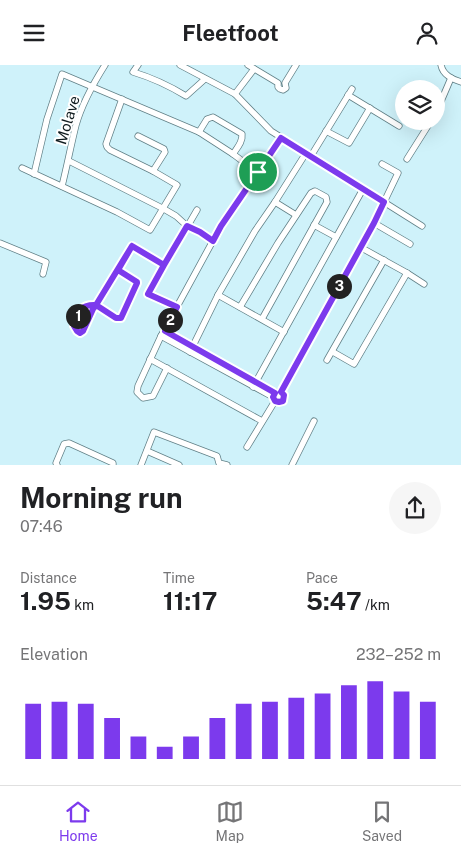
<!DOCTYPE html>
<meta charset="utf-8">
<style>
:root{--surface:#fff;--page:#f6f6f6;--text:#202124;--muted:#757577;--line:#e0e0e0;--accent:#7c3aed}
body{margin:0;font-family:"Public Sans",sans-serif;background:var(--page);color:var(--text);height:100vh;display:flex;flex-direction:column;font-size:19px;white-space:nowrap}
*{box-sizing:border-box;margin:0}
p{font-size:16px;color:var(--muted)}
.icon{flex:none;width:28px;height:28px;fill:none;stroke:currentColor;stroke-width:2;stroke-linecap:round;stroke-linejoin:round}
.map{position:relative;height:400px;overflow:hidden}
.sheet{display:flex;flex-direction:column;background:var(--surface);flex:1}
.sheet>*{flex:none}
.buttons{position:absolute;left:395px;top:15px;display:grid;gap:10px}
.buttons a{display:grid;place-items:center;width:50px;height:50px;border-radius:50%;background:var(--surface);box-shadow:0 5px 20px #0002;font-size:25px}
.pin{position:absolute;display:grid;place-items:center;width:42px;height:42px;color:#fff;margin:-21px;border:2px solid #fff;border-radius:50%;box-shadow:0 1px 5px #0007}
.km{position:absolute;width:25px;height:25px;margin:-12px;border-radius:50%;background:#222;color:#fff;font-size:14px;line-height:25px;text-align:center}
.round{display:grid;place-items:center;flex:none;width:52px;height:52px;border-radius:26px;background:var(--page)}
.headline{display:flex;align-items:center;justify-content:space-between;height:85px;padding:0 20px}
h1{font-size:28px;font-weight:700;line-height:38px}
.stats{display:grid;grid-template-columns:repeat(3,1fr);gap:8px;height:85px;padding:5px 20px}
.stats div{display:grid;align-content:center}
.stats b{font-size:25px;font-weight:700}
.stats small{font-size:14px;font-weight:400}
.stats p{font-size:14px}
.chart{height:140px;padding:10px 20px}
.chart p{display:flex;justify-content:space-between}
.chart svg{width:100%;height:90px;margin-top:5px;stroke:var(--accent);stroke-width:6}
header{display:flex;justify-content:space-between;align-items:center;height:65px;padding:0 20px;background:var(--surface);font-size:22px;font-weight:700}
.menu{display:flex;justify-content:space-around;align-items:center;height:70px;border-top:1px solid var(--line);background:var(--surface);font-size:14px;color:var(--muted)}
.menu a{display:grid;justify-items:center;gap:2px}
.menu .selected{color:var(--accent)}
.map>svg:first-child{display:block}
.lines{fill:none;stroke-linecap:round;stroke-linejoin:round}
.minor-casing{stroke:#618087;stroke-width:7}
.minor{stroke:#fff;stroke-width:5.5}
.route-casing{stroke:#fff;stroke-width:10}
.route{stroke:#7c3aed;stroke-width:6}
.labels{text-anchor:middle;stroke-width:4;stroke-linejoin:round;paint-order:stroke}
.street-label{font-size:15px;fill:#101c1f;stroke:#fff}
</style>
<header><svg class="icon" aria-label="menu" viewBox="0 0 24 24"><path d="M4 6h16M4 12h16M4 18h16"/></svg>Fleetfoot<svg class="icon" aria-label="person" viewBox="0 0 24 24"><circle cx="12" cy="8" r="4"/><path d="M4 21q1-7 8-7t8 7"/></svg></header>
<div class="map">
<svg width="461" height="400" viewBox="0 0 461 400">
<rect width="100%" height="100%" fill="#cff2fa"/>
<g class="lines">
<defs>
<g id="minor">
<path d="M138 0 133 7C153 13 168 20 186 31L205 14"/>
<path d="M180 0 235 29 271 66 422 161"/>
<path d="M248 0 278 18V22L280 24 283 25 286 23 285 18 296 0"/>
<path d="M441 0C443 10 452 14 461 17"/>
<path d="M235 29 254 4"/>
<path d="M348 30 399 61"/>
<path d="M436 48 451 13"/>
<path d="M326 66 349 78 370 43"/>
<path d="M199 67 207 54 213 52 242 69C243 77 237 83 233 89"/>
<path d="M138 71 164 84 165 87 153 106"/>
<path d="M311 91 352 24"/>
<path d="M407 94 431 56"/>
<path d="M69 96 164 144 176 151 187 161 200 167 213 176"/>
<path d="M22 103 117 147 150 165 177 120 153 106 110 85 107 82 106 79 122 34"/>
<path d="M34 109 47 54 62 9 199 67 233 89 257 107"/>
<path d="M62 121C67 101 71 80 76 60 82 39 93 19 105 0"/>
<path d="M275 137 296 150"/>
<path d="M374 158 410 179"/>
<path d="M314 160 336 172"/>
<path d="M0 178 46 197 43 209"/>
<path d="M360 182 407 208 424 219"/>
<path d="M118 205 137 217V219L121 253C109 253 90 229 80 246 77 250 76 256 74 261L77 266 80 268 83 266 93 244 96 240 132 181 164 200"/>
<path d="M218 230 284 267"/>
<path d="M177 242 148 229 197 145"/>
<path d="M240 242 278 178 311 128 315 126 326 132 327 137 262 254"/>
<path d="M165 265 275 328"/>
<path d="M161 271 273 332"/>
<path d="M190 287 218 230 255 166 275 137 306 88"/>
<path d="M333 287 354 299 407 208"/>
<path d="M150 294 262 356"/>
<path d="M327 295 384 195"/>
<path d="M167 303 153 331 143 333 137 327 138 321 161 271 221 161 281 73"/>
<path d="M253 322 363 124"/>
<circle cx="279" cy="332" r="5.5"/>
<path d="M281 327 374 158 398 108 382 99"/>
<path d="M247 382 275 336"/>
<path d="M147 386 179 400"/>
<path d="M57 400 56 398 64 379 69 378 113 398V400"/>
<path d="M141 400 154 367 217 391 219 398 227 400"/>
<path d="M292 400 314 356"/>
</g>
</defs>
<use href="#minor" class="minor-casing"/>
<use href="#minor" class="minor"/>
</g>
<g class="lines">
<defs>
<path id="route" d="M258 107 221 161 213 176 200 167 187 161 164 200 132 181 96 240C79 239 79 248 74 261L77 266 80 268 83 266 93 244 96 240 116 253H121L137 218V217L118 205 132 181 164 200 148 229 177 242 165 266 275 328 273 332 275 336 279 337 283 336 284 330 281 327 374 158 384 137 281 73 258 107"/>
</defs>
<use href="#route" class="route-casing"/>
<use href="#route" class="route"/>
</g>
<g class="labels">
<g class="street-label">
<text transform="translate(68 55) rotate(-73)" y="5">Molave</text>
</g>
</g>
</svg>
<div class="buttons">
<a><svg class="icon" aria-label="layers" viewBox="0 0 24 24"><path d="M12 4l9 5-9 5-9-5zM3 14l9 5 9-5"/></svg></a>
</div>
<div class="pin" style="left:258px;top:107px;background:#1e9e55"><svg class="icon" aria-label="arrive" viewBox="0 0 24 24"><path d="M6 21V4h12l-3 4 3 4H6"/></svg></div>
<b class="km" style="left:78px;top:251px">1</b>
<b class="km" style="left:170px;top:255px">2</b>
<b class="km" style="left:339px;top:221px">3</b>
</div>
<section class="sheet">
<div class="headline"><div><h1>Morning run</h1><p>07:46</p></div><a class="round"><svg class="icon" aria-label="share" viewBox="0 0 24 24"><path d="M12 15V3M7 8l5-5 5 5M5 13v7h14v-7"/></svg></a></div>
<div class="stats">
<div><p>Distance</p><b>1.95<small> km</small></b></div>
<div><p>Time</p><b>11:17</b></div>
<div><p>Pace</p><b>5:47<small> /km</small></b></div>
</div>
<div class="chart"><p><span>Elevation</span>232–252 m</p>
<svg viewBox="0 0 160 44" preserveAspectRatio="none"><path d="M5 44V17M15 44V16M25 44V17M35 44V24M45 44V33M55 44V38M65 44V33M75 44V24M85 44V17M95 44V16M105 44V14M115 44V12M125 44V8M135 44V6M145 44V11M155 44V16"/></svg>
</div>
</section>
<nav class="menu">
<a class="selected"><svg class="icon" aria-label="home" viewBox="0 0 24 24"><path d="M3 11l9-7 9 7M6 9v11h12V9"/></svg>Home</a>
<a><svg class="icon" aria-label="map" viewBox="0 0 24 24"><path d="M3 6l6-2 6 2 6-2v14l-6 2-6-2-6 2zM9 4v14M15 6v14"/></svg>Map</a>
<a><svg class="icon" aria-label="saved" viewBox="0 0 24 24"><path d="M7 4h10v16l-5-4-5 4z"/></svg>Saved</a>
</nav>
